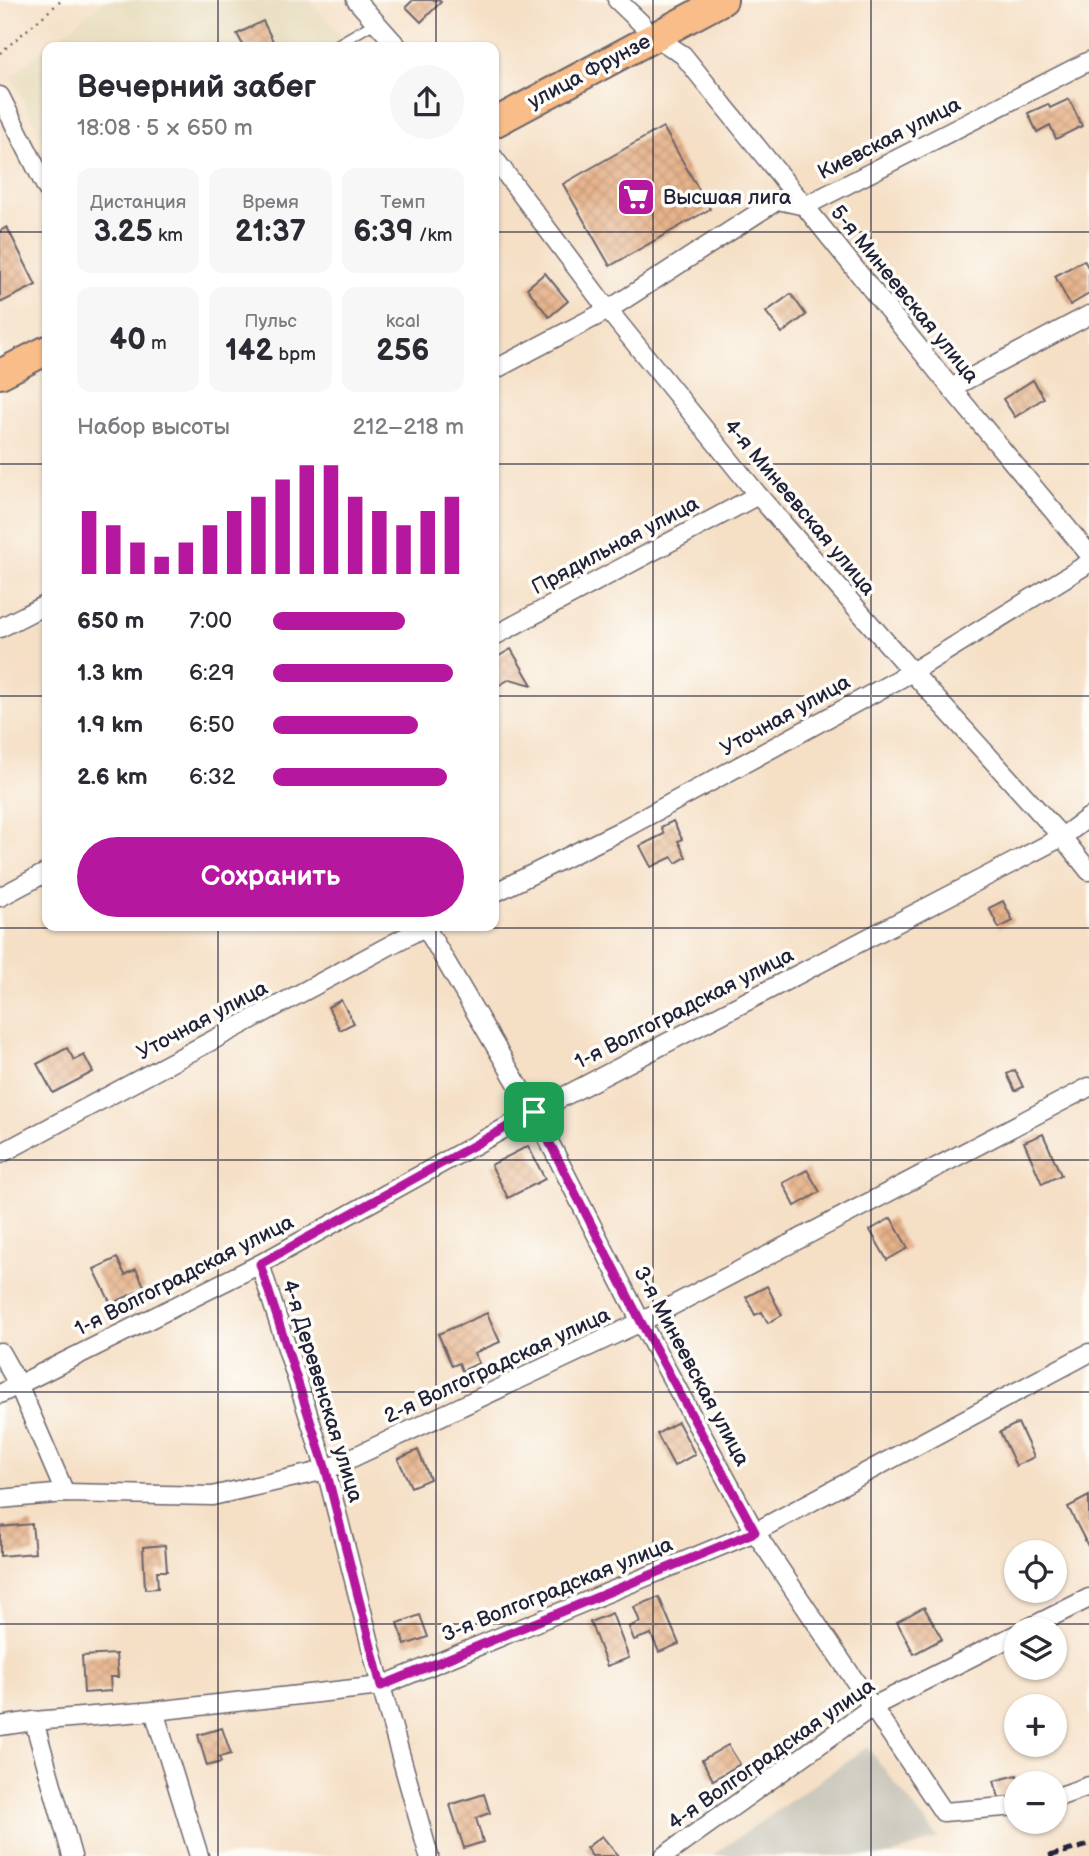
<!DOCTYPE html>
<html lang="ru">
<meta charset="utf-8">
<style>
:root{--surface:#fff;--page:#f7f7f7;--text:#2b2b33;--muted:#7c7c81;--accent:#b5179e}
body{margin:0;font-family:"Balsamiq Sans",sans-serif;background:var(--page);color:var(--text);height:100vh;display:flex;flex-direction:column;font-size:26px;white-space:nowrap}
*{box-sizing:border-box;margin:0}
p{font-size:23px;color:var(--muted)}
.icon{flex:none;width:38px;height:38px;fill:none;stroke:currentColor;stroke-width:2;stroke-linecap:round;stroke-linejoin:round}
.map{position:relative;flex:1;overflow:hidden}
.details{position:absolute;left:42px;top:42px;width:457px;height:889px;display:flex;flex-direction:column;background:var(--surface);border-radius:14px;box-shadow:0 2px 5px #0004}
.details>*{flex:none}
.buttons{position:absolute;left:1004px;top:1540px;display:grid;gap:14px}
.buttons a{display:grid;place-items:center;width:63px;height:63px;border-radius:50%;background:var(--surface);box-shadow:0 2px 5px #0004;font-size:35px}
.pin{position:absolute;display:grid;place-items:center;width:60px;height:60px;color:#fff;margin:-30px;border-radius:14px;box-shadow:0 4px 10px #0006}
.round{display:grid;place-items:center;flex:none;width:74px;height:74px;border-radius:37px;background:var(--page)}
.headline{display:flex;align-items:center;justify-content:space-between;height:119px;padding:0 35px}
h1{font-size:32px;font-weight:700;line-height:52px}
.metrics{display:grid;grid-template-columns:repeat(3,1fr);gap:10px;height:119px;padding:7px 35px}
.metrics div{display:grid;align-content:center;border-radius:14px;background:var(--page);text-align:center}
.metrics b{font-size:30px;font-weight:700}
.metrics small{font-size:19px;font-weight:400}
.metrics p{font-size:19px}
.chart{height:196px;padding:14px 35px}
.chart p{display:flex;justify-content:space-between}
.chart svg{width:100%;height:126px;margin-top:7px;stroke:var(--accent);stroke-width:6}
.button{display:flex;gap:14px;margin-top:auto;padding:14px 35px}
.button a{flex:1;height:80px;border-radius:42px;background:var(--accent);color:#fff;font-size:28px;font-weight:700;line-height:80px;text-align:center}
ul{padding:0 35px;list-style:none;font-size:23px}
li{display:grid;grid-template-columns:112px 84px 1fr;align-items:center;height:52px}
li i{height:18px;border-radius:9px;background:var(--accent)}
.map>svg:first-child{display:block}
.built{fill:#e6daba}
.industrial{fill:#c8c4b8}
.building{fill:url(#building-cross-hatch)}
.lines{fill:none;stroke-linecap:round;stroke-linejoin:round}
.service-casing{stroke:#6c646b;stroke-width:12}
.minor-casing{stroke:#6c646b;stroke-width:21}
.trunk-casing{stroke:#6c646b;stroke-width:32}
.path{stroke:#6c646b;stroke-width:2.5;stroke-dasharray:2 5;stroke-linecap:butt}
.service{stroke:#fff;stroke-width:9}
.minor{stroke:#fff;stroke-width:18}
.trunk{stroke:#f8bd89;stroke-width:28}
.rail{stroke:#22223b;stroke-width:5;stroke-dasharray:10 5;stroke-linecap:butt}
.route-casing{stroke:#fff;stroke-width:14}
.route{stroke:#b5179e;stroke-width:9}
.grid{fill:none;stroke:#22223b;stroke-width:2;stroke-opacity:0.55}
.labels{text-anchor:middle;stroke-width:7;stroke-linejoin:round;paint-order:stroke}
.street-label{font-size:21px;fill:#22223b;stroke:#fdfcf7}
.poi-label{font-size:21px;fill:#22223b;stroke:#fdfcf7;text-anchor:start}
</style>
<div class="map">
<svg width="1089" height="1856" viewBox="0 0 1089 1856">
<defs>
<pattern id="building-cross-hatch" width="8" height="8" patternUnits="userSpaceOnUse" patternTransform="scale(1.75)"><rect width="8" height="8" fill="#e6b28a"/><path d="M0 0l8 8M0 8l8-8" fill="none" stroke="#c59978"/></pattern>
</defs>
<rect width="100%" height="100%" fill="#fdfcf7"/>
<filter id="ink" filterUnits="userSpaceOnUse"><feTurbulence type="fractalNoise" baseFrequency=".0143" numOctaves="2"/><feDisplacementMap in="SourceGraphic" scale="14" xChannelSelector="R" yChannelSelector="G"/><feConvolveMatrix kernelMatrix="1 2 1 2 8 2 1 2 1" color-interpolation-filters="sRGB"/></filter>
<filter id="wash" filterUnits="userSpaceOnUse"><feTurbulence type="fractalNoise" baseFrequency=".00686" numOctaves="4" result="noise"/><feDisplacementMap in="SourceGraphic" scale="28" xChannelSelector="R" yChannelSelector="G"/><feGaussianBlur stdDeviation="1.57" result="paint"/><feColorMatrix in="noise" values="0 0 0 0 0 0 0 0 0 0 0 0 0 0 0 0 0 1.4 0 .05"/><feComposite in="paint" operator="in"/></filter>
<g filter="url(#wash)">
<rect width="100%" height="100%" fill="#f5dfc5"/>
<g class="built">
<path d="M105 0H309L351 47H47Z"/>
<path d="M47 47V146L11 77Z"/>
</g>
<path class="industrial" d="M867 1747 938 1838 889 1856H712Z"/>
<g id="blocks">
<g class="building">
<path d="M413 0H439L441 2 421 22 406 7Z"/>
<path d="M263 21 276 47H244L237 34Z"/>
<path d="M1069 99 1082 126 1056 139 1050 125 1037 132 1028 113 1048 104 1050 108Z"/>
<path d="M663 127 710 209 610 266 563 184Z"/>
<path d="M7 227 36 285 0 303V231Z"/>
<path d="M1084 260 1089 269V294L1070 305 1055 276Z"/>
<path d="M545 273 568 301 549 317 527 288Z"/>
<path d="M791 294 806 315 782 333 766 312Z"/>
<path d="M1033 380 1044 398 1015 417 1003 399Z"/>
<path d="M511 649 532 685 510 679 494 688V659Z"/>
<path d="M673 821 682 839 678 841 686 857 676 863 672 857 651 867 640 846 664 834 661 827Z"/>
<path d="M1003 901 1013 921 999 928 989 908Z"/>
<path d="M341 1000 354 1023 340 1030 328 1007Z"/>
<path d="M67 1048 74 1060 84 1055 93 1072 53 1093 37 1064Z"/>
<path d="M1015 1070 1023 1087 1015 1091 1007 1074Z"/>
<path d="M1043 1134 1061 1175 1042 1184 1024 1142Z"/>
<path d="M528 1146 545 1179 508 1198 491 1165Z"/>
<path d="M807 1170 820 1192 795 1206 783 1183Z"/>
<path d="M891 1218 908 1248 887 1260 870 1230Z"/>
<path d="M117 1258 125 1275 136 1269 145 1288 111 1304 94 1269Z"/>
<path d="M767 1286 782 1315 768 1323 762 1312 755 1315 746 1297Z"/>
<path d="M487 1313 500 1342 474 1353 479 1363 462 1371 459 1363 452 1366 438 1334Z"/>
<path d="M678 1422 695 1454 674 1466 657 1434Z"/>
<path d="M1018 1423 1034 1457 1016 1466 1000 1432Z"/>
<path d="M418 1450 430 1479 411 1487 398 1459Z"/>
<path d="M1089 1496V1548L1068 1507Z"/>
<path d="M32 1524 35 1553 0 1556V1527Z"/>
<path d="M165 1545 167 1571H157L158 1588 145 1589 143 1547Z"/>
<path d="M659 1597 679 1644 659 1652 651 1634 634 1640 629 1627 640 1622 634 1607Z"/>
<path d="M924 1607 942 1639 914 1654 897 1622Z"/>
<path d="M612 1613 629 1658 607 1666 590 1622Z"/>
<path d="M420 1615 428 1637 405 1645 398 1623Z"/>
<path d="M116 1654 118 1677H110L111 1691 84 1693 82 1656Z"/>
<path d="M222 1728 231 1754 219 1757 221 1762 207 1766 198 1735Z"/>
<path d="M728 1745 740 1764 713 1780 702 1760Z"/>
<path d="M1017 1775 1019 1783H1017V1797L1000 1801 994 1781Z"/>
<path d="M484 1794 490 1813 476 1818 483 1842 464 1848 450 1805Z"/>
<path d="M602 1836 618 1856H592L586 1848Z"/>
</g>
</g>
</g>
<g filter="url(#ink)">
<use href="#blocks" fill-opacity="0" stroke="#6c646b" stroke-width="2"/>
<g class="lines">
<defs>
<path id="service" d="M333 47 376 22"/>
<g id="minor">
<path d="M356 0 398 47"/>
<path d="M617 0 642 24"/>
<path d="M654 36 683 55 951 388 1089 554"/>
<path d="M0 96 47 189"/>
<path d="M494 158 608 310 758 495 912 672 1062 837 1089 871"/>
<path d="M494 370 608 310 778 200 805 206 1089 61"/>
<path d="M951 388 1089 315"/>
<path d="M0 628 47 604"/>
<path d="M494 636 758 495"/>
<path d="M494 893 618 832 912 672 1089 563"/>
<path d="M0 897 47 872"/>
<path d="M425 926 534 1112 641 1322 755 1532 943 1812 1017 1806"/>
<path d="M0 1154 426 926"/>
<path d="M260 1264 326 1470 381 1686 429 1856"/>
<path d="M0 1352 18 1384 65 1493"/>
<path d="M0 1394 260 1264 534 1112 1062 837 1089 817"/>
<path d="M0 1499 65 1493 212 1496 326 1470 641 1322 1089 1087"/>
<path d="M1027 1629 1089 1598"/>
<path d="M154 1711 199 1856"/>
<path d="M34 1721 72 1856"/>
<path d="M0 1726 34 1721 154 1711 381 1686 755 1532 1089 1353"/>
<path d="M1055 1798 1089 1786"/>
<path d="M664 1856 872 1707 1017 1634"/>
</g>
<g id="trunk">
<path d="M494 123 723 0"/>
<path d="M0 374 47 350"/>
</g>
</defs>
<use href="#service" class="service-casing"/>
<use href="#minor" class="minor-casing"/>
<use href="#trunk" class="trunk-casing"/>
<path class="path" d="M0 53 62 0"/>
<use href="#service" class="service"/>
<use href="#minor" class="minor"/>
<use href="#trunk" class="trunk"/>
<path class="rail" d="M1049 1856 1089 1845"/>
</g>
</g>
<g class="lines" filter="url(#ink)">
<defs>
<path id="route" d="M534 1112 641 1322 755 1532 381 1686 326 1470 260 1264Z"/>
</defs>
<use href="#route" class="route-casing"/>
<use href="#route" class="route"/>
</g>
<path class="grid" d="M218 0V47M436 0V47M653 0V1856M871 0V1856M0 232H47M494 232H1089M0 464H47M494 464H1089M0 696H47M494 696H1089M218 926V1856M436 926V1856M0 928H1089M0 1160H1089M0 1392H1089M0 1624H1089"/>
<defs>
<symbol id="supermarket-square" viewBox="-11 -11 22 22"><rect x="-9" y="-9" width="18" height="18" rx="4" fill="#b5179e" stroke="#fdfcf7"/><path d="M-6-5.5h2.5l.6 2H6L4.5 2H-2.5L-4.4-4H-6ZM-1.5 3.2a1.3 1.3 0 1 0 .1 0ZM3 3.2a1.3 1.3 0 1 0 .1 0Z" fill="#fff"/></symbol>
</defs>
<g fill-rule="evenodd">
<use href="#supermarket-square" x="614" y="175" width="44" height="44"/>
</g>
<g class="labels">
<g class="street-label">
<text transform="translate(589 71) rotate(-28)" y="7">улица Фрунзе</text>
<text transform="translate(889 138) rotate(-27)" y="7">Киевская улица</text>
<text transform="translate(905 294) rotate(51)" y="7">5-я Минеевская улица</text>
<text transform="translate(800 507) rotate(50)" y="7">4-я Минеевская улица</text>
<text transform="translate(615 545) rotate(-28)" y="7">Прядильная улица</text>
<text transform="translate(785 715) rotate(-29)" y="7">Уточная улица</text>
<text transform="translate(684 1008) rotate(-27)" y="7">1-я Волгоградская улица</text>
<text transform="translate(202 1020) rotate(-28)" y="7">Уточная улица</text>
<text transform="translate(184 1275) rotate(-27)" y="7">1-я Волгоградская улица</text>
<text transform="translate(497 1365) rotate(-25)" y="7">2-я Волгоградская улица</text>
<text transform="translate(692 1366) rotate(62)" y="7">3-я Минеевская улица</text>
<text transform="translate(323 1391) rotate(73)" y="7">4-я Деревенская улица</text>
<text transform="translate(557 1589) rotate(-22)" y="7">3-я Волгоградская улица</text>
<text transform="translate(771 1754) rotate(-35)" y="7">4-я Волгоградская улица</text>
</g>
<g class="poi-label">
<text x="663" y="204">Высшая лига</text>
</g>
</g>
</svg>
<div class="buttons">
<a><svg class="icon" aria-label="locate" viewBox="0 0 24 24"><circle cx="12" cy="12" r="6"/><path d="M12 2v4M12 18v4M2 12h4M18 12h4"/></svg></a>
<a><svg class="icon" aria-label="layers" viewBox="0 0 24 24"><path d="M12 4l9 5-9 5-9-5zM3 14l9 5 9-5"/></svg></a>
<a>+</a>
<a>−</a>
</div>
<div class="pin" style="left:534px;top:1112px;background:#1e9e55"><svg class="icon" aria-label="arrive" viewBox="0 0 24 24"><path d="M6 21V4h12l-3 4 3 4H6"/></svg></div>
<section class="details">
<div class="headline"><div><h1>Вечерний забег</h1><p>18:08 · 5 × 650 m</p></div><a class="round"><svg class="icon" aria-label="share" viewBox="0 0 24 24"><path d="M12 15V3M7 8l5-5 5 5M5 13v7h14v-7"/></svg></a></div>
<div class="metrics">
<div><p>Дистанция</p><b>3.25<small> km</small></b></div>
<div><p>Время</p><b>21:37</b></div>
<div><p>Темп</p><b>6:39<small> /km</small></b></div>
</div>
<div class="metrics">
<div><b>40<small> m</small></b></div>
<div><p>Пульс</p><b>142<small> bpm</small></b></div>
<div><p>kcal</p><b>256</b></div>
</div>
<div class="chart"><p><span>Набор высоты</span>212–218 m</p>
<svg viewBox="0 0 160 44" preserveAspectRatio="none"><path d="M5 44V22M15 44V27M25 44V33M35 44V38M45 44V33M55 44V27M65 44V22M75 44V17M85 44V11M95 44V6M105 44V6M115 44V17M125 44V22M135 44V27M145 44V22M155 44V17"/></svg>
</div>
<ul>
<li><b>650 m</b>7:00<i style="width:69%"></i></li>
<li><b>1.3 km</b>6:29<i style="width:94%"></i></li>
<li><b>1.9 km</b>6:50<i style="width:76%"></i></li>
<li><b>2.6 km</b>6:32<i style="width:91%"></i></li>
</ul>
<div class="button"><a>Сохранить</a></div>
</section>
</div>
